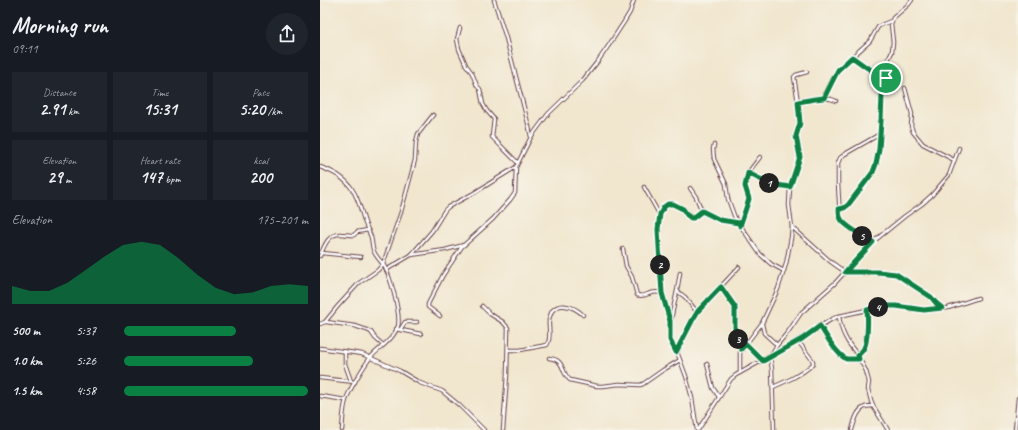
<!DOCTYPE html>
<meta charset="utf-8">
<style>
:root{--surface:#171b24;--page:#20242c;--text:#f1f3f6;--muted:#9ea1a6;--accent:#0b8043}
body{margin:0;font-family:Caveat,sans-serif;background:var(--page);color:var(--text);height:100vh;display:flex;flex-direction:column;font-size:15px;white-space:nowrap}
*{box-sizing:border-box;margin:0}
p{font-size:13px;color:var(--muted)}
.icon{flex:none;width:22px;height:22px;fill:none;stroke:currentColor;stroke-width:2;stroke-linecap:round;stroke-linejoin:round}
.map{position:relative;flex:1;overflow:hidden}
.panel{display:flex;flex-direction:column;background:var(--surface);width:320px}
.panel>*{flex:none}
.pin{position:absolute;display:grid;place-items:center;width:34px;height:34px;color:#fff;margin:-17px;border:2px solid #fff;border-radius:50%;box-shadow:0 1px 4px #0007}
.km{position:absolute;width:20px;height:20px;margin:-10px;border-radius:50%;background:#222;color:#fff;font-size:11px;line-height:20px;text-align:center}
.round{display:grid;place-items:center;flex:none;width:42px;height:42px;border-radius:21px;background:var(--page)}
.overview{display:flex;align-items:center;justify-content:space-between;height:68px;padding:0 12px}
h1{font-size:22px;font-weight:800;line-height:30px}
.metrics{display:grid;grid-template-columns:repeat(3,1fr);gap:6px;height:68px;padding:4px 12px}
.metrics div{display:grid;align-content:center;border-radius:0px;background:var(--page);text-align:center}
.metrics b{font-size:17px;font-weight:800}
.metrics small{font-size:11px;font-weight:400}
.metrics p{font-size:11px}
.chart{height:112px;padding:8px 12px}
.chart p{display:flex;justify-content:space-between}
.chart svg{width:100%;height:72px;margin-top:4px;fill:var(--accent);opacity:.7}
ul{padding:0 12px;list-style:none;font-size:13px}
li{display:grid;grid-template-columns:64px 48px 1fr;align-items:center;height:30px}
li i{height:10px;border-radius:5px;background:var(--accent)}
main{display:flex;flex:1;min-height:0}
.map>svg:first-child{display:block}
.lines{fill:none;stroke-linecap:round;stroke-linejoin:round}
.street-casing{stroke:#633d43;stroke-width:4.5}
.street{stroke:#fff;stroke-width:2.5}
.route-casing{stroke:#fff;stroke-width:8}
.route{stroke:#0b8043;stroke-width:5}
</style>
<main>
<section class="panel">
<div class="overview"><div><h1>Morning run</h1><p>09:11</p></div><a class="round"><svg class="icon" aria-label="share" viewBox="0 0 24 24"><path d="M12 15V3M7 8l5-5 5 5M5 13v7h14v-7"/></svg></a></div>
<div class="metrics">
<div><p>Distance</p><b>2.91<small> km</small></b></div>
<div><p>Time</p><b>15:31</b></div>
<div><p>Pace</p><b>5:20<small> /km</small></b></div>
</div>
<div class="metrics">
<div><p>Elevation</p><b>29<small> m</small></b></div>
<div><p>Heart rate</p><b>147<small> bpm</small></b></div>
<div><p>kcal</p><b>200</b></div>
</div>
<div class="chart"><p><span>Elevation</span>175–201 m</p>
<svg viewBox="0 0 160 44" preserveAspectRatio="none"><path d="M0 44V33L10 36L20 36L30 31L40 23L50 15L60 8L70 6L80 8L90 16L100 26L110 34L120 38L130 37L140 33L150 32L160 33V44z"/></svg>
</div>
<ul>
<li><b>500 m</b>5:37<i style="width:61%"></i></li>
<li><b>1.0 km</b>5:26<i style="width:70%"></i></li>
<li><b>1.5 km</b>4:58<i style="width:100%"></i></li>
</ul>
</section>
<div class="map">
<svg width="698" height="430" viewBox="0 0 698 430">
<rect width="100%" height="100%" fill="#f7f3e8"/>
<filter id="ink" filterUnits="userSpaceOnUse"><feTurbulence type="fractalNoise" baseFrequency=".025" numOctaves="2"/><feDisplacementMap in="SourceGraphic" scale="8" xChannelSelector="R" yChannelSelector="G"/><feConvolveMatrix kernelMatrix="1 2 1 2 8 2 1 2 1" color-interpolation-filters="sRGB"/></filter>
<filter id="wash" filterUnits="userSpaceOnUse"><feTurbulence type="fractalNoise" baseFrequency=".012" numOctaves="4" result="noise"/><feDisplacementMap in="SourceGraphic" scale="16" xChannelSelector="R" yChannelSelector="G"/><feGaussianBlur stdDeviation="0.9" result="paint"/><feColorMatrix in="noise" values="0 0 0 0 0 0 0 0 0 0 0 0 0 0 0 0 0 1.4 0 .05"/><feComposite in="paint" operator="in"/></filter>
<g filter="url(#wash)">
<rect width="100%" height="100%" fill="#f1e6ce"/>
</g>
<g filter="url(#ink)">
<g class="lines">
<defs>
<g id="street">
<path d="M140 28 137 39 139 49 146 65 152 73 157 86 160 89 163 104 167 111 174 119 172 137 198 163"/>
<path d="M532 57 546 67 566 78"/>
<path d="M585 88 592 114 591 126 593 132 603 144 634 160"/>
<path d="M503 98 518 70 522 66 550 41 558 27 561 25 571 21"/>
<path d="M478 102 474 77 476 75 487 72"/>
<path d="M211 137 228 114 263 80 278 61 289 45 304 22 310 12 314 0"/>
<path d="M394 145 393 149 394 159 406 184 408 199 415 218 440 254 451 264 464 271"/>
<path d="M0 167C12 171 25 178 32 189 39 199 41 211 45 223 47 228 49 232 51 237 52 241 52 245 53 249 55 256 59 259 63 264 70 274 81 314 78 326 74 339 59 348 50 358 44 366 29 390 26 400 23 409 23 420 22 430"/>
<path d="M428 173C442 181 453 185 470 187"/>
<path d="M324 187 338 212 340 214 338 229 340 264 342 293 350 321V340L357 352 366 376 372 398 377 430"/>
<path d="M370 188 376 197 382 211 400 220 419 223"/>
<path d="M519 209 524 208 528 205 553 172 556 164 559 149 561 121 562 95 564 84 567 74 566 64 572 52 573 42 571 24 573 18 589 4 592 0"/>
<path d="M340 214C345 205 348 201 358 206 359 207 363 208 364 209 368 213 368 216 373 218L382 211"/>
<path d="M420 226C422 217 427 210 428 202 429 196 426 192 425 187 424 174 434 166 440 157"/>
<path d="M472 227 511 262 525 272 553 242 585 216 602 204 612 195 629 175 639 148"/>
<path d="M552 242 532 229 521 220 520 217 518 184V163L520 158 525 154 560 134"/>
<path d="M303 249 306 266 312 277 317 295C323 297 325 295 331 293 335 292 338 292 342 293"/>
<path d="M2 253 41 257"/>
<path d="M91 255 112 231 125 210 128 207 154 193 196 167 211 137 209 127 186 38 174 0"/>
<path d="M0 256C4 247 8 233 21 234 25 234 29 235 34 235L37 232 48 230"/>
<path d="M66 270 91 255 125 250 144 245 173 219 190 200 195 193 196 167"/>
<path d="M401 287 415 307V328L421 349"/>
<path d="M357 291 365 297 377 312"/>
<path d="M162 306 170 314 183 322 188 328 187 375 183 430"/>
<path d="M547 310 548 317 545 345 544 348 538 356 546 371 549 382 548 389 551 401 553 406 568 430"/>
<path d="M120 316 108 307V304L123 275 143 245"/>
<path d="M519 316C521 332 527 343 538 355"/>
<path d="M351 319 357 291 360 273"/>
<path d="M6 322 35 326 47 330 51 332 55 338 63 345"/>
<path d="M0 324 5 322 18 306 39 283 58 270 63 264 81 212 95 160 96 142 98 134 113 115"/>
<path d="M442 324 444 333 457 345"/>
<path d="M500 326C504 334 518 356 526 359 530 360 535 359 539 359"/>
<path d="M76 329 101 334"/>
<path d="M80 330 85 322H97"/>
<path d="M426 344 443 361"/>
<path d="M0 348 42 354 80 371 100 383 122 391 139 405 164 430"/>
<path d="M188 350H200L227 345C232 338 228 328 229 320 229 317 231 314 232 311 236 306 240 305 246 306 253 307 258 310 263 315"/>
<path d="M25 351V364L31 381"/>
<path d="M357 352 372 321 378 311 419 267"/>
<path d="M229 358C246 360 240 372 250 380L277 386H283L299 384 320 385 323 384 343 370 360 360"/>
<path d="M387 364 393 388 399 397"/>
<path d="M420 373V352L442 323 458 289 466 264 471 238 472 227 469 205 470 187 480 157 476 136 480 123 478 102C490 99 505 95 516 101"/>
<path d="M0 378 35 382"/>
<path d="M453 387C467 381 481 375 493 364V361L478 341"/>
<path d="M0 396 26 400"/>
<path d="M378 430 411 379 416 375 467 347 512 319 519 316 565 306H576L604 310 628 308 658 298"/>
<path d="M454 430 452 369 450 357 457 345 468 332 481 313 515 283 525 272H558L576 274 611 297 616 303 622 308"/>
<path d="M532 430C534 423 536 412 543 408 546 406 550 406 553 406"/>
<path d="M695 430 698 398"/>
</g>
</defs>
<use href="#street" class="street-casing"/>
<use href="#street" class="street"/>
</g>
</g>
<g class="lines" filter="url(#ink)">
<defs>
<path id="route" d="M532 57 546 67 566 78 564 84 562 95 561 121 559 149 556 164 553 172 528 205 524 208 519 209C519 212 519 216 521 219 524 226 545 237 553 242L525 272H558L576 274 611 297 616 303 622 308 604 310 576 306H565L547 310C548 318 548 341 544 348 543 351 540 353 538 355L539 359H526C515 352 507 337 500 326L482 339 443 361 426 344 421 349 415 328V307L401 287 378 311 372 321 356 352 350 340V321L342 293 340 264 338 229 340 214 344 207 348 204H353L363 209 367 215 371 218H373L382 211 400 220 419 223 420 226 429 199 425 186 428 173C442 181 453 185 470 187L480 157 476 136 480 123 478 102 495 99 504 98 518 70Z"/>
</defs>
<use href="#route" class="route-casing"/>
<use href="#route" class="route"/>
</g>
</svg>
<div class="pin" style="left:566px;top:78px;background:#1e9e55"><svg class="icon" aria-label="arrive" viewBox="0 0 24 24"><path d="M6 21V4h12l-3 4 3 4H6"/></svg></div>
<b class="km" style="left:449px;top:183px">1</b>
<b class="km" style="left:340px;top:265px">2</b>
<b class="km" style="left:418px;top:339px">3</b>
<b class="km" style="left:558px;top:307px">4</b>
<b class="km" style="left:542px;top:236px">5</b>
</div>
</main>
